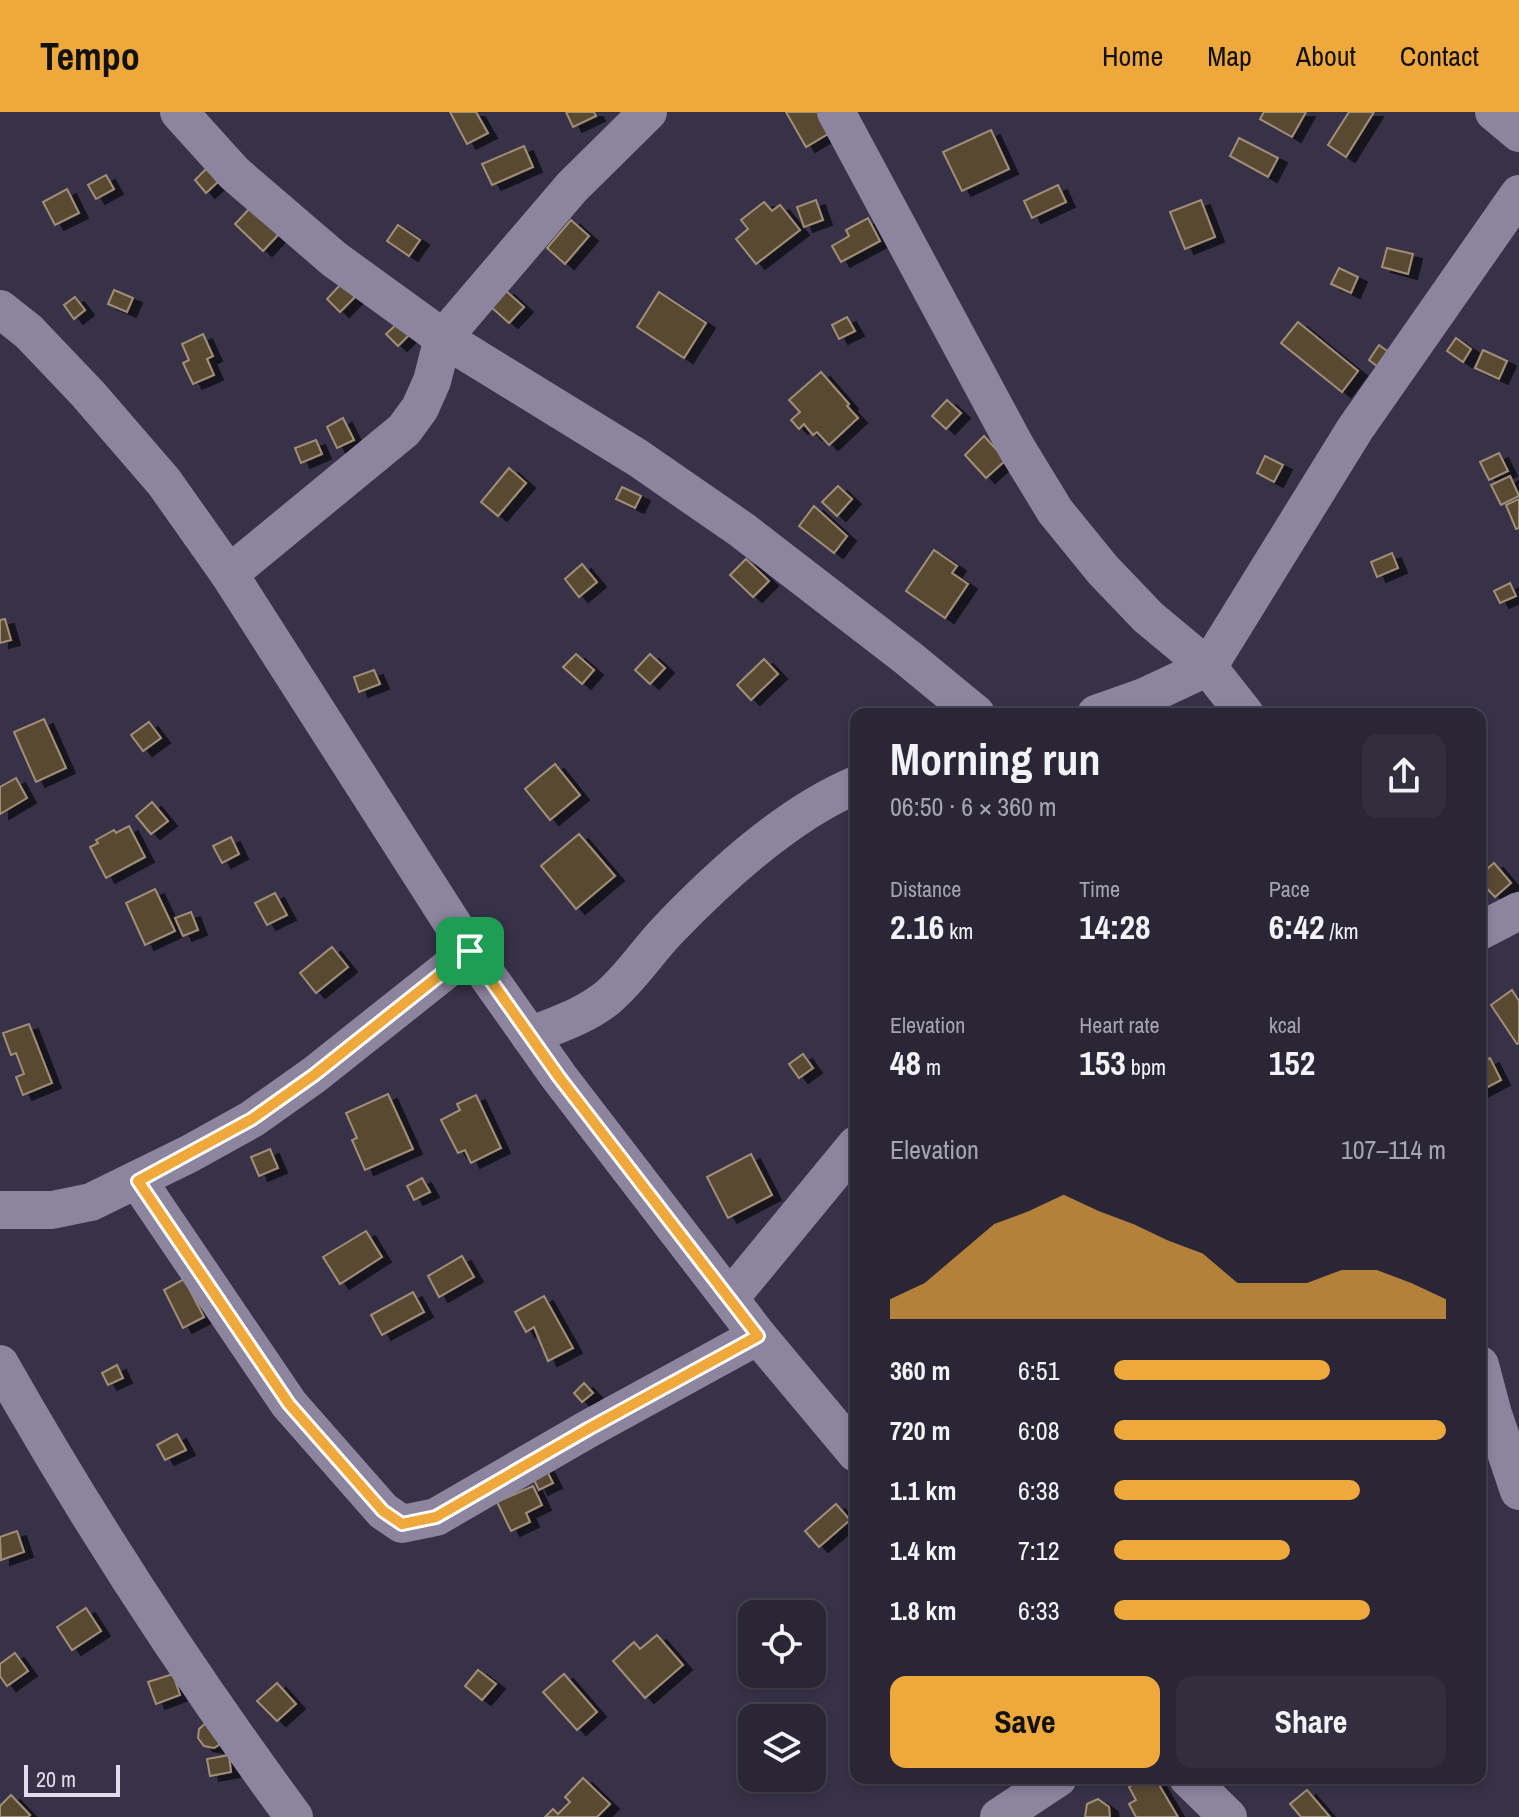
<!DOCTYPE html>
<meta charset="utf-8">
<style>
:root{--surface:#2a2636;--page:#322e3e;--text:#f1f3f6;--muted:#a5a5ad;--line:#464351;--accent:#eea83c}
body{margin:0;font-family:"Archivo Narrow",sans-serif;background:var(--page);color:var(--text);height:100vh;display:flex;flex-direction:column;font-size:30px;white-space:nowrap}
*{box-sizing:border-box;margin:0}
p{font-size:26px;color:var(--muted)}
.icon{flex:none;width:44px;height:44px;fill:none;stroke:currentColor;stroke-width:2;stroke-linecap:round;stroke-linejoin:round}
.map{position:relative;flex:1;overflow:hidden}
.details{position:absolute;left:850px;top:596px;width:636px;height:1076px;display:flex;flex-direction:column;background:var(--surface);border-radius:16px;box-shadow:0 4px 12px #0003,0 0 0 2px var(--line)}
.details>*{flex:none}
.controls{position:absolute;left:738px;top:1488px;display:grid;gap:16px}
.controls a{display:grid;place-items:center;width:88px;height:88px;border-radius:16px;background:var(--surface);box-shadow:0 4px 12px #0003,0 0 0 2px var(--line);font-size:40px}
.scale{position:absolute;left:24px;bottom:20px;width:96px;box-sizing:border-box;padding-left:8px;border:4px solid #e1ddec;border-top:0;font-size:22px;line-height:28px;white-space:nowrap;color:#e1ddec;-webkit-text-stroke:6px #383248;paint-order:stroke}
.pin{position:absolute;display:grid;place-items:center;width:68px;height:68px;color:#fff;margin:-34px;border-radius:16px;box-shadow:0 4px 12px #0006}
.round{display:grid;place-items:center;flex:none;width:84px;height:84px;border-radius:16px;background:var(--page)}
.overview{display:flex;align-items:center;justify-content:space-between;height:136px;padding:0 40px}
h1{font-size:44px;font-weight:700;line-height:60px}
.metrics{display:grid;grid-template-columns:repeat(3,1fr);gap:12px;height:136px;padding:8px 40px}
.metrics div{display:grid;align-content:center}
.metrics b{font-size:34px;font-weight:700}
.metrics small{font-size:22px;font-weight:400}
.metrics p{font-size:22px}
.chart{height:224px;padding:16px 40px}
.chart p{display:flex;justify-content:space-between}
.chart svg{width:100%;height:144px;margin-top:8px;fill:var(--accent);opacity:.7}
.button{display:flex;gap:16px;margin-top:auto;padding:16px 40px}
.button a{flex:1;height:92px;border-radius:16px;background:var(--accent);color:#111;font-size:32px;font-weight:700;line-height:92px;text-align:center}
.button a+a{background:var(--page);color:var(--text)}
ul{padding:0 40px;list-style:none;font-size:26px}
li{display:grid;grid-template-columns:128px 96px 1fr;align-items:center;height:60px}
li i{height:20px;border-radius:10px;background:var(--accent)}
header{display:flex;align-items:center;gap:48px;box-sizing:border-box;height:112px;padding:0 40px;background:var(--accent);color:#111}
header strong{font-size:38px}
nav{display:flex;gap:44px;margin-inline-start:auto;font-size:28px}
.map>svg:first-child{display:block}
.building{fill:#594833;stroke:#a18e77;stroke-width:2;filter:url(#shadow)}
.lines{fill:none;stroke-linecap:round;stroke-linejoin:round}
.minor{stroke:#8c859f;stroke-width:38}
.route-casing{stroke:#fff;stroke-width:16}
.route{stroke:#eea83c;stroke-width:10}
</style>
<header>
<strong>Tempo</strong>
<nav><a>Home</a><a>Map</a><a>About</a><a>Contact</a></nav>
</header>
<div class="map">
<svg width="1519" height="1705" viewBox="0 0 1519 1705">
<defs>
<filter id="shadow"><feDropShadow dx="9" dy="5" stdDeviation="0" flood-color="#0009"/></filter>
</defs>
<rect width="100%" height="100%" fill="#383248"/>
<g class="building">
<path d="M450 0H476L488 21 467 32Z"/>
<path d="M566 0H594L596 4 573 15Z"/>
<path d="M786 0H822L833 19 806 35Z"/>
<path d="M1264 0H1306L1292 25 1260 7Z"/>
<path d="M1349 0H1374L1346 45 1328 33Z"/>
<path d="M991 18 1009 57 962 79 943 40Z"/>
<path d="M1239 26 1278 46 1268 65 1230 44Z"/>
<path d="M524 34 533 55 492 73 482 52Z"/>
<path d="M208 55 220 68 206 81 195 68Z"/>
<path d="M106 63 114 77 96 87 88 73Z"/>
<path d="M1058 73 1066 90 1032 106 1024 89Z"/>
<path d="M67 77 79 101 55 113 43 90Z"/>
<path d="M816 88 823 108 804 115 797 95Z"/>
<path d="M1201 88 1215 125 1185 137 1170 100Z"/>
<path d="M764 90 772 99 780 93 800 118 756 152 736 127 748 117 741 108Z"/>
<path d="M251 95 279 122 263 139 235 112Z"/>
<path d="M868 106 880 129 841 150 832 134 849 124 846 118Z"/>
<path d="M571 108 589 124 565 152 547 136Z"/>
<path d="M398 113 420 128 409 144 387 129Z"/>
<path d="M1387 136 1413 142 1408 162 1382 155Z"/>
<path d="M1339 156 1358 165 1351 181 1331 172Z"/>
<path d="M341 172 355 185 340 200 327 187Z"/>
<path d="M114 178 133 186 127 200 108 192Z"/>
<path d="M505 178 524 195 509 211 490 194Z"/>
<path d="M659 180 706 211 684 246 637 215Z"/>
<path d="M75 185 85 198 74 207 64 193Z"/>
<path d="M847 205 855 219 839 227 832 213Z"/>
<path d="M1298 210 1358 259 1342 280 1281 231Z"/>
<path d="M398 211 409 223 398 234 386 222Z"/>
<path d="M203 222 213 244 207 247 214 263 193 272 183 251 189 248 182 232Z"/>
<path d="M1456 226 1471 237 1463 250 1447 239Z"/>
<path d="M1379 233 1394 244 1382 258 1369 248Z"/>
<path d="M1483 238 1507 249 1499 267 1475 256Z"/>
<path d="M821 260 849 292 847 294 858 306 829 333 817 320 813 323 804 312 799 317 791 308 800 300 789 288Z"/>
<path d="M947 288 961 301 946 317 932 304Z"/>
<path d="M343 306 354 328 337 336 327 315Z"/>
<path d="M984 324 1006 348 986 366 965 343Z"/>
<path d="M316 328 322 342 301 351 295 336Z"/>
<path d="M1499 341 1508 359 1489 368 1480 350Z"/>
<path d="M1265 344 1283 353 1274 370 1257 361Z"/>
<path d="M509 356 526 371 498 404 481 390Z"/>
<path d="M1510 364 1519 384 1501 393 1491 373Z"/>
<path d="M838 374 852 387 837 404 822 390Z"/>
<path d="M622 375 641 384 635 396 616 387Z"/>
<path d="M1519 387V416L1516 417 1506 393Z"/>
<path d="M814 394 847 424 834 441 799 414Z"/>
<path d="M934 438 957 454 952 461 968 472 945 506 906 479Z"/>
<path d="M1392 441 1398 456 1377 465 1371 450Z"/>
<path d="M746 447 769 469 753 485 730 463Z"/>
<path d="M582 452 597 470 579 485 565 467Z"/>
<path d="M1510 471 1516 484 1500 491 1494 479Z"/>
<path d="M5 507 11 528 0 531V508Z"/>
<path d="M576 542 594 558 582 572 563 555Z"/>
<path d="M650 542 665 556 650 572 635 558Z"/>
<path d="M764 547 778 562 751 588 737 573Z"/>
<path d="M374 558 380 572 359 580 354 565Z"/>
<path d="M44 607 66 656 36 670 14 620Z"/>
<path d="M149 610 161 626 143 639 131 623Z"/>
<path d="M555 652 580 683 550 708 525 677Z"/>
<path d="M16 666 27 686 0 702V675Z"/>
<path d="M152 690 168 709 151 722 136 704Z"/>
<path d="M129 714 145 745 106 766 90 735 98 731 96 728 114 718 116 721Z"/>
<path d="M579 722 615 764 576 797 541 754Z"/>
<path d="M231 725 239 742 222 751 213 734Z"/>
<path d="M1494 751 1511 771 1495 785 1480 769V763Z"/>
<path d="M155 777 175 819 145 833 126 791Z"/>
<path d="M275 781 287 803 267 813 255 791Z"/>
<path d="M191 800 198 818 183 824 175 806Z"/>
<path d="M332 835 348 855 316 881 300 861Z"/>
<path d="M1512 878 1519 889V931L1517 932 1491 893Z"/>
<path d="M29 912 52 971 23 983 16 965 24 962 16 941 11 943 3 921Z"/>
<path d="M803 942 813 956 799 966 789 952Z"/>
<path d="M1490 946 1501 968 1480 979V951Z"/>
<path d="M388 982 413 1037 365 1058 352 1028 357 1026 346 1001Z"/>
<path d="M476 983 501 1036 471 1051 465 1038 458 1041 441 1008 460 998 457 992Z"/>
<path d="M270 1037 278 1056 259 1064 251 1045Z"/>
<path d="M751 1042 772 1083 728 1106 707 1065Z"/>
<path d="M422 1066 430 1080 414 1088 407 1074Z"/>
<path d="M366 1119 382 1145 340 1172 323 1145Z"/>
<path d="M462 1144 474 1165 439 1185 428 1164Z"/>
<path d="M184 1167 204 1205 183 1216 164 1178Z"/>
<path d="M413 1180 424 1200 382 1223 371 1203Z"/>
<path d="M544 1184 573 1236 548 1249 534 1215 526 1220 515 1200Z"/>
<path d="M117 1253 123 1266 108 1273 102 1261Z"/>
<path d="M584 1271 593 1281 582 1290 574 1281Z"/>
<path d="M177 1322 186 1338 165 1348 157 1333Z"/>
<path d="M545 1355 553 1371 539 1378 531 1362Z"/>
<path d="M533 1374 542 1393 526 1401 530 1410 511 1419 497 1390Z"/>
<path d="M836 1392 850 1408 819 1435 805 1419Z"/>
<path d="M17 1419 24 1440 1 1448 0 1425Z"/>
<path d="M86 1496 101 1519 72 1538 57 1515Z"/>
<path d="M657 1523 683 1553 645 1586 613 1549 634 1530 640 1537Z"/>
<path d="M15 1541 28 1559 7 1574 0 1564V1552Z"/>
<path d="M478 1558 496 1572 482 1588 465 1574Z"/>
<path d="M173 1562 180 1583 156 1592 148 1570Z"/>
<path d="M564 1562 597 1600 577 1618 543 1580Z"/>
<path d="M277 1571 296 1592 277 1609 257 1589Z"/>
<path d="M206 1611 222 1631 214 1636 204 1634 198 1626 199 1617Z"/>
<path d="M229 1643 231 1660 210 1664 207 1647Z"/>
<path d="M583 1666 610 1692 597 1705H545L553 1697 558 1702 570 1690 565 1685Z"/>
<path d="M1144 1666H1155L1178 1705H1136L1129 1692 1136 1688 1129 1675Z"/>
<path d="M1307 1678 1330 1705H1301L1290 1692Z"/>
<path d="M11 1683 30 1703 28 1705H0V1694Z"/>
<path d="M1098 1687 1109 1695 1110 1705H1085L1087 1692Z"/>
</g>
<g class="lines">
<g class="minor">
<path d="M179 0 234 61 334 147 443 226 638 346 742 418 908 546 976 602"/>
<path d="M836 0 1016 335 1055 399 1103 458 1148 505 1208 555 1144 585 1096 602"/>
<path d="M1494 0 1519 21"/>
<path d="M0 197 29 220 88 282 164 370 229 462 470 839 559 965 758 1224 856 1341"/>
<path d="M229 462 404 318 420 296 432 269 443 226 572 75 648 0"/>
<path d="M1245 602 1208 555 1355 317 1519 82"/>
<path d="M1480 819 1519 799"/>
<path d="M530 924C556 913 585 904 607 886 630 867 647 840 668 818 720 764 787 702 856 673"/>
<path d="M138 1069 289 1292 383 1399 402 1412 436 1405 588 1317 758 1224"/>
<path d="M0 1098H52L91 1090 189 1042 252 1007 314 963 470 839"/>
<path d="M730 1186 856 1033"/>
<path d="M0 1252C89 1409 187 1560 294 1705"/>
<path d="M1480 1253 1493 1302 1519 1379"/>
<path d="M1188 1666 1228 1705"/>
<path d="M999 1705 1058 1666"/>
</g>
</g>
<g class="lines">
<defs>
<path id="route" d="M470 839 559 965 758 1224 588 1317 436 1405 402 1412 383 1399 289 1292 138 1069 252 1007 314 963Z"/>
</defs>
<use href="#route" class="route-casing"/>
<use href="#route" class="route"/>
</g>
</svg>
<div class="controls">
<a><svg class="icon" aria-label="locate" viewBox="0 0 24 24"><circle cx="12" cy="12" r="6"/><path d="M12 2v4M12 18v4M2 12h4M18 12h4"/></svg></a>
<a><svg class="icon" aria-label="layers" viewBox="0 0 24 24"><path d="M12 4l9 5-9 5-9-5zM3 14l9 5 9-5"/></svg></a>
</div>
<div class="scale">20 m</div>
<div class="pin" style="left:470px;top:839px;background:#1e9e55"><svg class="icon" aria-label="arrive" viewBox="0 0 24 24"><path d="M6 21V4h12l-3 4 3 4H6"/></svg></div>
<section class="details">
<div class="overview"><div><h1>Morning run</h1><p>06:50 · 6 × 360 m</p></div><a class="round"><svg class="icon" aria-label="share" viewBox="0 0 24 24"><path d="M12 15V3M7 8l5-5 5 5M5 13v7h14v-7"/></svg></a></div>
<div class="metrics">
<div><p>Distance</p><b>2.16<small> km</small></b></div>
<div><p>Time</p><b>14:28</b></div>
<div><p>Pace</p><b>6:42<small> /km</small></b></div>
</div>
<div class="metrics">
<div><p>Elevation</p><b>48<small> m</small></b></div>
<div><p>Heart rate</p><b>153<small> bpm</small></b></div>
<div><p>kcal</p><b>152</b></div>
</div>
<div class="chart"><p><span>Elevation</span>107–114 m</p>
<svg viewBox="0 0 160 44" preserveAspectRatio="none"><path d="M0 44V38L10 33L20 24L30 15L40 11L50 6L60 11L70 15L80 20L90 24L100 33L110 33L120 33L130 29L140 29L150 33L160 38V44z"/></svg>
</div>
<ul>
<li><b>360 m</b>6:51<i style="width:65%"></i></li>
<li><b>720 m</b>6:08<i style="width:100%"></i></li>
<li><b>1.1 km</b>6:38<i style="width:74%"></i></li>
<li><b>1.4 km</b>7:12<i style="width:53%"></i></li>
<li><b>1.8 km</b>6:33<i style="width:77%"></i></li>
</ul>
<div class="button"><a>Save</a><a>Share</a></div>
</section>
</div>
